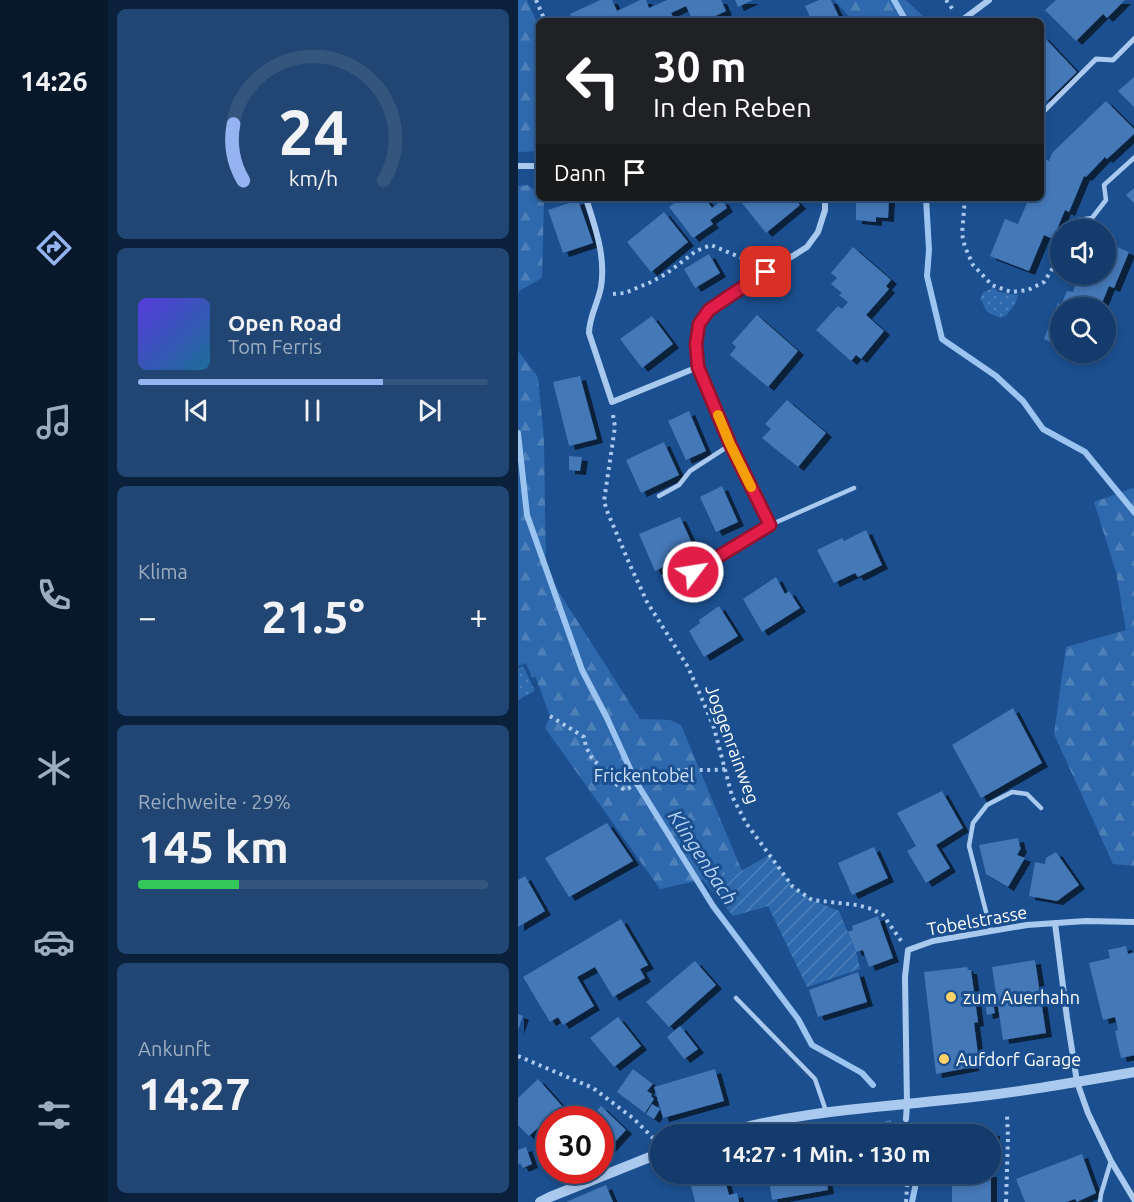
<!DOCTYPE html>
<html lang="de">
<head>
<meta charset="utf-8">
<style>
	:root { --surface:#143b6b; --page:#214673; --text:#f1f3f6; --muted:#9dadc1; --line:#33557e; --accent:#95b2f1 }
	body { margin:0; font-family:Ubuntu,sans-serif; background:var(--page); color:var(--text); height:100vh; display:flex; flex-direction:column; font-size:22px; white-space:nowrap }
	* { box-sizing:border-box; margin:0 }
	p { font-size:20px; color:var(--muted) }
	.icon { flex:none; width:33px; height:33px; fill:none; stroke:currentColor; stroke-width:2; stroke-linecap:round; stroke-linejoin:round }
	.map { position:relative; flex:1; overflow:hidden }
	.details { display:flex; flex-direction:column; gap:9px; padding:9px; background:#0b203b; width:410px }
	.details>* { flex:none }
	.guide { position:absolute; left:18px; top:18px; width:508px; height:183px; border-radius:9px; box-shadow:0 3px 9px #0003,0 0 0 2px var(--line); background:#202124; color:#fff; overflow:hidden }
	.buttons { position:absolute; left:532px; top:219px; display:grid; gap:12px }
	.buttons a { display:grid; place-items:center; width:66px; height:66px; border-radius:50%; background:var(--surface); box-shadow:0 3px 9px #0003,0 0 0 2px var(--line); font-size:30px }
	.speed { position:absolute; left:18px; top:1106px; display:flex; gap:12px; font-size:30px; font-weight:700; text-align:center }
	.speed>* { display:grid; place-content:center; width:78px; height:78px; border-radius:50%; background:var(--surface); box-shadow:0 3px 9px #0003,0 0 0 2px var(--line); line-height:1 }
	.speed .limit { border:9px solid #d22; background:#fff; color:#111 }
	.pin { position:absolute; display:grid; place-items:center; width:51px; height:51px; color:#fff; margin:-26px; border-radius:12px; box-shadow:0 3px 9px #0006 }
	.me { position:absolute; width:66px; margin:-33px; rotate:59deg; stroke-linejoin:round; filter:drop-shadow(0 0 4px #0008) }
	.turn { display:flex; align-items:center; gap:21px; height:126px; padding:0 18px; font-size:27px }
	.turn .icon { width:78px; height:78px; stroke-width:2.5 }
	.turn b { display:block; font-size:42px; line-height:51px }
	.then { display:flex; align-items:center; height:57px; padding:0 18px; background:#0003; gap:12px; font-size:22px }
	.big { font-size:45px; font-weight:700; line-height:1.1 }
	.details .card { flex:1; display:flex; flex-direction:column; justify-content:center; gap:9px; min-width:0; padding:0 21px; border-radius:9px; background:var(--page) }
	.details .dial { align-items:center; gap:0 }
	.dial svg { height:156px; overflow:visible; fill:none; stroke:var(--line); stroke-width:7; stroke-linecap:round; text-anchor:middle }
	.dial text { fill:var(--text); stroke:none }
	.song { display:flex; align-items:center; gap:18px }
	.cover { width:72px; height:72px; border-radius:9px; background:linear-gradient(135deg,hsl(250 70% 55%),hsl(200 70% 35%)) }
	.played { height:6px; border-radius:3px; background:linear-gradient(90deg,var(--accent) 70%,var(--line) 70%) }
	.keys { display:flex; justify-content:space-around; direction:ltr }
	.heat { display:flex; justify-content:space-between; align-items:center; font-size:33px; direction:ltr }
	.charge { height:9px; border-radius:4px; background:linear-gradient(90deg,#34c759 29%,var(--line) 0) }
	.trip { position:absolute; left:132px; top:1124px; width:351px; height:60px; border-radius:30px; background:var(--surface); box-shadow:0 3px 9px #0003,0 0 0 2px var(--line); font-weight:700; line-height:60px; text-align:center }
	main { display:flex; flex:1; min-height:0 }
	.tabs { display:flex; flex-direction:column; width:108px; justify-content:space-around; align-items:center; background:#08182b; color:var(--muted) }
	.tabs .icon { width:42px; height:42px }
	.tabs .on { color:var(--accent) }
	.tabs b { font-size:27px; color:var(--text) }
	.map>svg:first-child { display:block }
	.grass { fill:#2e69ad }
	.forest { fill:url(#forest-firs) }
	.park { fill:url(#park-dots) }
	.garden { fill:url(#garden-furrows) }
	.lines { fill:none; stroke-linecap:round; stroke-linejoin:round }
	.stream { stroke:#9cc4f0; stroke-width:6 }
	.building { fill:#4478b7; filter:url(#shadow) }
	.path { stroke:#a9c9ee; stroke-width:4; stroke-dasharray:3 4.5; stroke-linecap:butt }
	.service { stroke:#a9c9ee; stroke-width:4.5 }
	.pedestrian { stroke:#a9c9ee; stroke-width:5 }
	.minor { stroke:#a9c9ee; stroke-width:6 }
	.tertiary { stroke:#a9c9ee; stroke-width:10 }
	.route-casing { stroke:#92132f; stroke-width:15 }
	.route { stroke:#e11d48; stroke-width:10 }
	.slow { stroke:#f59e0b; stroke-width:10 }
	.poi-dot { fill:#ffd166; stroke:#1b4f8f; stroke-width:2 }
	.labels { text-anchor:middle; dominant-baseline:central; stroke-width:6; stroke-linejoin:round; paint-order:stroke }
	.street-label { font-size:18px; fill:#fff; stroke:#1b4f8f }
	.park-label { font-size:18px; fill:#cfe3fa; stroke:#1b4f8f }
	.poi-label { font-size:18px; fill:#fff; stroke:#1b4f8f; text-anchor:start }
	.water-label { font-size:20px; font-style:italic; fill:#b5d3f5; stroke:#1b4f8f }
</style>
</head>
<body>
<main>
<nav class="tabs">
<b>14:26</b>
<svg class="icon on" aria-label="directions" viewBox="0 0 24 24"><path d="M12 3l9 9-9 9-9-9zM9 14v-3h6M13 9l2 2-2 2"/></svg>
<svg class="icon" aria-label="music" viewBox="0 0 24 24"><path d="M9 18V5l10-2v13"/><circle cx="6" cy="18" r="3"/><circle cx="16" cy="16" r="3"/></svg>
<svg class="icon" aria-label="phone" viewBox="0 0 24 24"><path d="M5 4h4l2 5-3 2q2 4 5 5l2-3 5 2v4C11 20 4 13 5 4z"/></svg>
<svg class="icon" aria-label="climate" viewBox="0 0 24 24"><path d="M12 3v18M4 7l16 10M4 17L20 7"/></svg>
<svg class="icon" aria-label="car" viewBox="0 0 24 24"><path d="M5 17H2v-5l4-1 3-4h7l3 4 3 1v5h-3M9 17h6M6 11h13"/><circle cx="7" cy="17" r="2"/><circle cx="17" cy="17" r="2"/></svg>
<svg class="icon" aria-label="filters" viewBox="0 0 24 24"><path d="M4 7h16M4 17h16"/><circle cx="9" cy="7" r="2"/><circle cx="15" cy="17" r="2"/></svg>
</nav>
<section class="details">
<div class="card dial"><svg viewBox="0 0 100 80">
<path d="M14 69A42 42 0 1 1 86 69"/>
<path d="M14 69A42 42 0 0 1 9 40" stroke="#95b2f1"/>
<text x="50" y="56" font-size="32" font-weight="700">24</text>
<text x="50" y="72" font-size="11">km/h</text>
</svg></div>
<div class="card">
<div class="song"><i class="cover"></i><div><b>Open Road</b><p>Tom Ferris</p></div></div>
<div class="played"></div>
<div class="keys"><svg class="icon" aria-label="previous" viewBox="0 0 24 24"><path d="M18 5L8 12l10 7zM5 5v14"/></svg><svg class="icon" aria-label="pause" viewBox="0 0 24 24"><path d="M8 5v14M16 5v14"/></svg><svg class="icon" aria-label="next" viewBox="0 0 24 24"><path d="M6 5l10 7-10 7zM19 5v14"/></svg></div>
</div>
<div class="card"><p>Klima</p>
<div class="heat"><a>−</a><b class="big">21.5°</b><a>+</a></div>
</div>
<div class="card"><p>Reichweite · 29%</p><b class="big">145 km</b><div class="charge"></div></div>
<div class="card"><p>Ankunft</p><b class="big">14:27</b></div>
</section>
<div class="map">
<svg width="617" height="1202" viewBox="0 0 617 1202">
	<defs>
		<pattern id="forest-firs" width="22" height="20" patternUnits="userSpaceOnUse" patternTransform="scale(1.5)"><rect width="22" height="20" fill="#2e69ad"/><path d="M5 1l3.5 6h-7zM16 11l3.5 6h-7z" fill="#4d80b9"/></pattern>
		<pattern id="park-dots" width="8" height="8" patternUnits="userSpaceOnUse" patternTransform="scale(1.5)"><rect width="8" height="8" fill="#2e69ad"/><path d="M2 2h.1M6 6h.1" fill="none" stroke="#4d80b9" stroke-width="1.8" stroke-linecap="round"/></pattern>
		<pattern id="garden-furrows" width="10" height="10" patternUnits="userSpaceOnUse" patternTransform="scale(1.5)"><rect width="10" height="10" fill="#2e69ad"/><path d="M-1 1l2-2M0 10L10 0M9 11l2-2" fill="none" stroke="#4d80b9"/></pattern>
		<filter id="shadow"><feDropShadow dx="6" dy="4" stdDeviation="0" flood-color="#0009"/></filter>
	</defs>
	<rect width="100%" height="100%" fill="#1b4f8f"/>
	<path class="grass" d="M0,617L28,673L14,678L8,663L0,666Z"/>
	<path class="forest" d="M0,0H9L21,27V104L19,105L21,127V151L0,152Z
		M316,0H388L410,21H335Z
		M10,185L21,193V198H26L24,278L1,291L0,295V186Z
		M0,351L20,377L26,439L28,572L122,719L152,720L163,725L224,871L142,889L27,728L32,716L0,630Z
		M615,488L617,492L616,866L595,864L536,734L548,647L608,630L598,572L576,502Z"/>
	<path class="park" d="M474,287L481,292L500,295L497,304L488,316L482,318C478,315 474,315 471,313C466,310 466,303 462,299L465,292L473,289Z
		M5,666L17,691L0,700V668Z"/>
	<path class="garden" d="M251,855L275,887L294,900L321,911L338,952L342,969L289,987L250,906L215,916L185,880L223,871Z"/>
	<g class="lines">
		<path class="stream" d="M376,0L388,21
			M408,198L411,250L409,276L424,339L478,376L493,390L505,401L525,429L567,452L617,513
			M0,433L9,515L64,670L89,718L118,782L195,906L280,1019L294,1045L344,1073L355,1085
			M396,1128L400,1134
			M394,1202L400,1173"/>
	</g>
	<path class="building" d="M82,0H94L99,11L122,0H128L131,8L149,0H203L208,11L187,21H175L168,6L153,13L157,21H55L52,14Z
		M217,0H235L220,7Z
		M301,0H313L323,21H284L292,17L287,6Z
		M538,0H607L589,18L585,14L558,41L527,10Z
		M524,35L559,72L529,101L524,96Z
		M617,76V108L600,91Z
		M588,101L617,130V133L589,159L587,157L568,177L566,176L551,212L547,210L535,239L526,235L511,271L472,256L487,219L500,224L511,198H524V167L527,159L531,161L534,153Z
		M617,187V204L608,195Z
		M163,198H187L194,208L204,200L209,208L192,220L195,224L175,238L151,207Z
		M220,198H276L282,205L248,233Z
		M338,198H371L370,218L358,217V222L338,220Z
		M60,200L75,243L45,253L30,210Z
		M146,212L170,242L133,272L109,242Z
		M588,242L611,252L596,288L591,286L582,308H543V347L526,339L540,303L543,305L549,291L555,292L561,274H588Z
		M335,247L373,280L368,286L371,289L348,315L366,331L343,359L338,355L333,361L298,330L320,306L324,309L330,302L321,295L324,293L313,284L319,278L313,273Z
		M191,254L202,273L177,288L166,269Z
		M239,315L280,351L250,387L212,355L218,347L214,343Z
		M134,316L155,344L124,368L102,339Z
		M62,376L79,439L51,446L35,382Z
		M269,400L308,433L280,467L244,438L253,429L247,424Z
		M171,411L188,451L168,460L150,421Z
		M146,442L161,475L123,493L108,460Z
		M51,456L64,457L62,471L51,470Z
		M204,486L220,522L198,532L182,497Z
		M162,517L178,552L137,571L121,534Z
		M348,530L364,565L340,577L337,573L316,583L299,550L324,538L326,541Z
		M258,577L267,594L271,591L282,608L244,632L225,599Z
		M201,606L220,636L186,657L171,631L182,623L181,620Z
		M495,708L524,763L463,798L434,745Z
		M424,791L445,828L418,845L432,868L408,883L389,851L398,846L379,813Z
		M89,823L115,861L51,897L27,858Z
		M500,838L502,847L503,848L499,855L507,858L490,887L468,874L461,845Z
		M356,847L370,878L334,895L320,863Z
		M538,852L561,885L539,901L511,896L517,862L527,864L528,858Z
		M7,876L27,911L0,927V880Z
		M360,916L375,958L351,967L345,950L338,952L330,932L335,930L334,926Z
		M103,919L130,965L122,969L127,978L95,997L77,967L59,977L76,1006L45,1025L40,1017L32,1022L5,977Z
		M608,946L610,954L617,952V1055L603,1058L597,1031L600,1030L597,1017L585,1020L571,963L592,958L590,950Z
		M517,960L528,1033L485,1040L474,967Z
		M177,961L198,985L151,1027L128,1002Z
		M449,967L450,970H453L460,1022L456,1023L460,1054L453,1055L455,1067L418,1074L406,972Z
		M340,972L349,1002L300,1017L291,990Z
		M475,1002L477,1013L469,1015L467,1003Z
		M0,1014L5,1016L0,1030Z
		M100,1017L123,1046L96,1067L72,1038Z
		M162,1026L180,1049L166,1059L149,1037Z
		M115,1069L135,1084L129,1091L134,1094L133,1096L136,1099L127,1113L99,1092Z
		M197,1069L206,1101L145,1118L136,1087Z
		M20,1079L44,1106L11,1136L0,1125V1098Z
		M134,1104L142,1109L136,1119L128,1114Z
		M83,1106L108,1130L82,1158V1119H71Z
		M373,1120L376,1134H346L345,1127Z
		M435,1131L476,1132V1149H472V1134H435Z
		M8,1147L14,1164L5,1168L2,1163L0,1165V1150Z
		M564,1154L578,1193L559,1202L557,1199L548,1202H507L498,1179Z
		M170,1173H205L211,1195L219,1193L221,1202H177Z
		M213,1173H240V1176L215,1181Z
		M250,1173H307L310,1190L254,1200Z
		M336,1173H361L362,1176L338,1181Z
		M434,1173H473V1202H434Z
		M88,1185L95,1202H48Z"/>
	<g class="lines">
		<path class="path" d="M18,0L27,21
			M428,0L436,11
			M447,198L444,234L447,247L455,265L474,285L493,292L510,290L526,282L536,266L543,248
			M95,294L107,293L133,282L148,274L178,251L193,245L224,258L237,266
			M95,415L97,427L86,501L89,511L112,565L129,602L170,667L187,706L196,728L214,796L228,823L275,887L294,900L339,905L354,909L365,915L384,942
			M32,716L66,737L68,747L74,758L99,785L107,790C119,784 132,777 146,773C165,767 187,772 207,769
			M0,1056L75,1088L116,1119L136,1139
			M388,1202L390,1173
			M488,1202L490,1137L489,1116"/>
		<path class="service" d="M552,230L560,220L574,218L588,200L586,185L617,157
			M141,496L161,485L172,471L212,445
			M252,525L336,488
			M473,931L451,846L455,823L469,805L494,792L509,794L523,808
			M218,998L297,1079L308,1111
			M582,1202L583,1194L593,1161"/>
		<path class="pedestrian" d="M524,113L578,59L595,60L617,38"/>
		<path class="minor" d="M443,21L471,0
			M0,166H21
			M68,198C77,227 88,256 83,287C80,303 71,317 71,333L94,402L180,367
			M175,571L252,525L212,445L180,367L178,344L181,324L191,311L210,297L289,247L300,232L307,210V198
			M537,923L549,1018L559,1082L570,1113L593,1161L617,1201
			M388,1119L389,1104L387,977L390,950L415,941L509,925L568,921L617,922"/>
		<path class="tertiary" d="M202,1134C275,1112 352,1108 427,1100C491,1094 554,1083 617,1072
			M22,1202L32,1197L142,1153"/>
	</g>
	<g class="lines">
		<g class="route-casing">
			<path id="route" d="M175,572L252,525L212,444L180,367L178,344L181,324L191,310L210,297L248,272"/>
		</g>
		<use href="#route" class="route"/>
		<path class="slow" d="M200,415L212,444L233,487"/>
	</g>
	<g class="poi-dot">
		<circle cx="433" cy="997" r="6"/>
		<circle cx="426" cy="1059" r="6"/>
	</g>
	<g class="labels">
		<g class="street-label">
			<text transform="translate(215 744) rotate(70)">Joggenrainweg</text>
			<text transform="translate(459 920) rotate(-10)">Tobelstrasse</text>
		</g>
		<g class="park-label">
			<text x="126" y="775">Frickentobel</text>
		</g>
		<g class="poi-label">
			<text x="445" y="997">zum Auerhahn</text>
			<text x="438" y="1059">Aufdorf Garage</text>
		</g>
		<g class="water-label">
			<text transform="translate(185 857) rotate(57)">Klingenbach</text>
		</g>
	</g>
</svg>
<div class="buttons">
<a><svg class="icon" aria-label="sound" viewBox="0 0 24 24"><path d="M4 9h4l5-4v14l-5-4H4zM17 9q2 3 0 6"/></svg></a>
<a><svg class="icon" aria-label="search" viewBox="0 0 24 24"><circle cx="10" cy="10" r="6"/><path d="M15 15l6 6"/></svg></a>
</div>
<div class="speed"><div class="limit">30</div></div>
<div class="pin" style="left:248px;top:272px;background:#d93025"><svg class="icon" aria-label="arrive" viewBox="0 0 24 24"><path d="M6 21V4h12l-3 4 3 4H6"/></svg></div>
<svg class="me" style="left:175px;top:572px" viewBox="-20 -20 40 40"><circle r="17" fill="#e11d48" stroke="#fff" stroke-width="3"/><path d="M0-11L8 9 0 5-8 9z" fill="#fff"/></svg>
<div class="trip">14:27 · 1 Min. · 130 m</div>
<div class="guide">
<div class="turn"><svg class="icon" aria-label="left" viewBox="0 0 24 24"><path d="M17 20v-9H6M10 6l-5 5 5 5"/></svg><div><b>30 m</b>In den Reben</div></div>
<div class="then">Dann<svg class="icon" aria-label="arrive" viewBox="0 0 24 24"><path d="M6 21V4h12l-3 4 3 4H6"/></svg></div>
</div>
</div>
</main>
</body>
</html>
